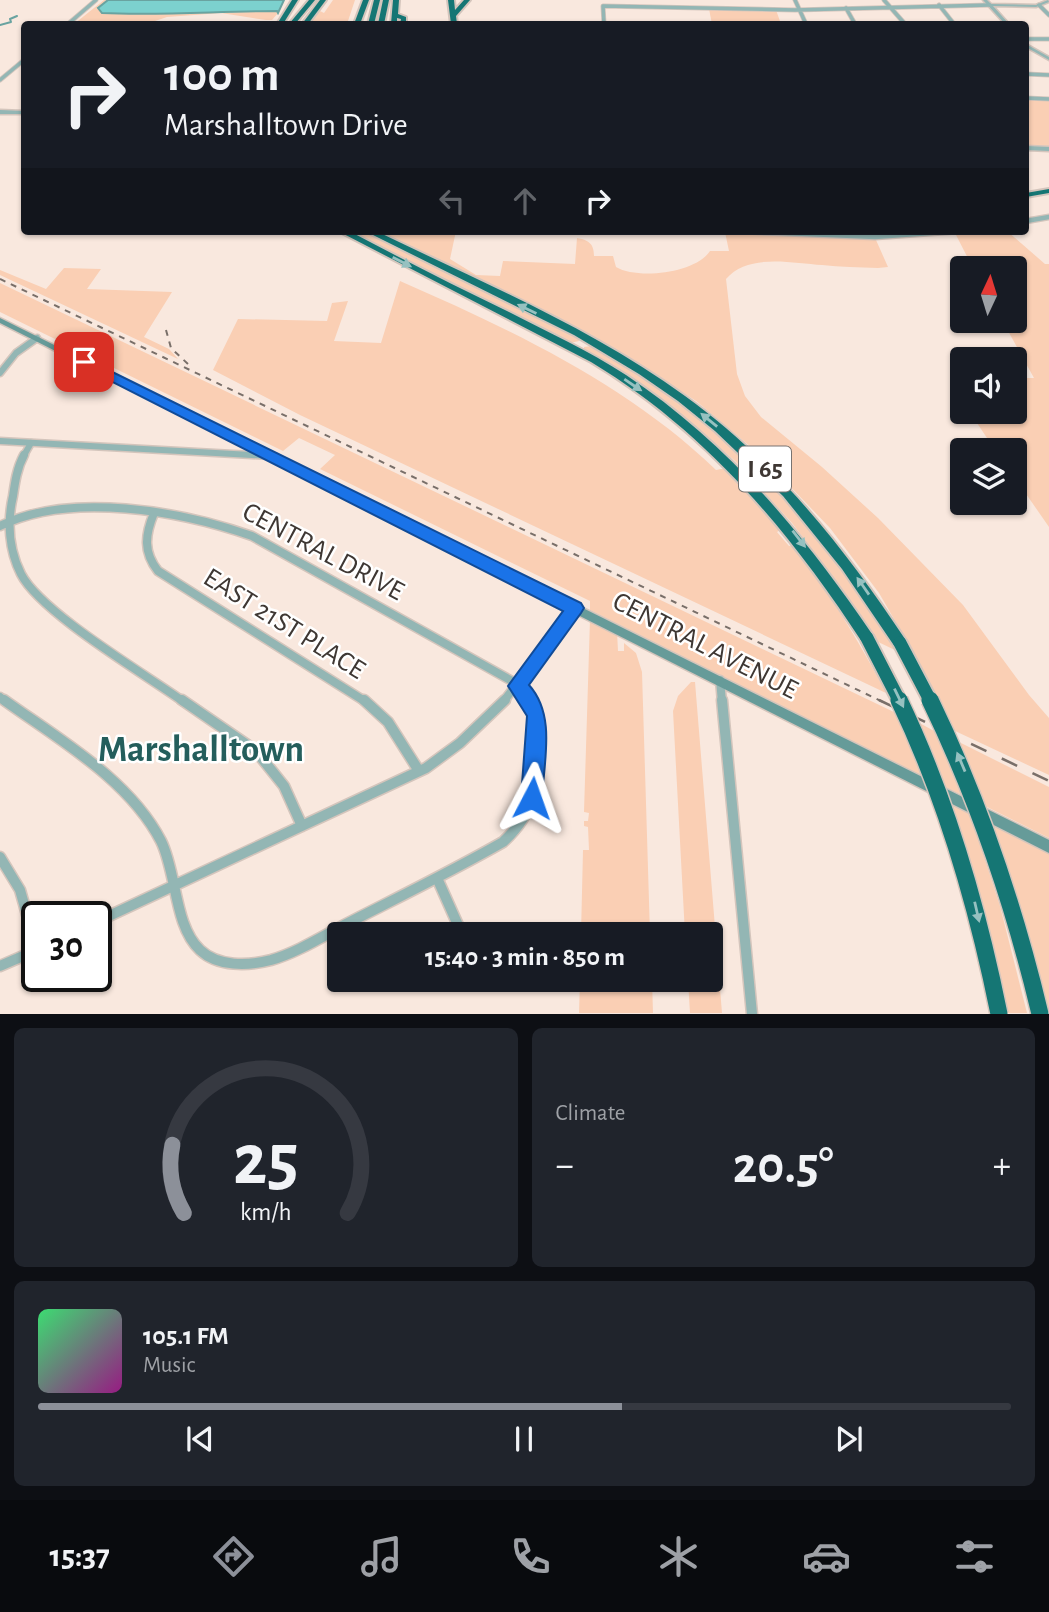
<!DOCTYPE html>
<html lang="en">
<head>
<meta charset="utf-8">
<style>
	:root { --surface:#171b24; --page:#20242c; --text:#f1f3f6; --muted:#9ea1a6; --line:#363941; --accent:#8c9099 }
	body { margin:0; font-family:"Alegreya Sans",sans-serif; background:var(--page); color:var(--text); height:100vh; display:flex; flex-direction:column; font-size:26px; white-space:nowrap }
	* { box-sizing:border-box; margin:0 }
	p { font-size:23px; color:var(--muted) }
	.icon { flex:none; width:38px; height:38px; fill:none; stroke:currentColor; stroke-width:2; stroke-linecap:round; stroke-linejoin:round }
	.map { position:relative; height:1014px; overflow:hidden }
	.panel { display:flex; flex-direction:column; gap:14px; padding:14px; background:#0d0f14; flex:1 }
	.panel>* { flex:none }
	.top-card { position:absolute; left:21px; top:21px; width:1008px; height:214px; border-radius:7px; box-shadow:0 2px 5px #0004; background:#171b24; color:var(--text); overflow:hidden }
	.needle { width:46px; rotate:4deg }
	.tools { position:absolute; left:950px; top:256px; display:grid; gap:14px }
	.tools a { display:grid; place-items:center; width:77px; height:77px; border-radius:7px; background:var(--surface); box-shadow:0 2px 5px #0004; font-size:35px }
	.speed { position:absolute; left:21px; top:901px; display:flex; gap:14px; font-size:35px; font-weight:700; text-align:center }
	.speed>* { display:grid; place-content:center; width:91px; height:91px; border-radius:50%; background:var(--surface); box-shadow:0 2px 5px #0004; line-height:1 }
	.speed .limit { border:4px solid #111; border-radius:10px; background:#fff; color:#111 }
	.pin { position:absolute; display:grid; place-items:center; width:60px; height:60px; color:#fff; margin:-30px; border-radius:14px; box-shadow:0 4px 10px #0006 }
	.me { position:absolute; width:77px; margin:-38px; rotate:4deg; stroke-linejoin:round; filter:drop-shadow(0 0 5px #0008) }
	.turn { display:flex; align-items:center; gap:24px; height:147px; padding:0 28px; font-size:32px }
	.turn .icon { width:91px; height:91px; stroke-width:2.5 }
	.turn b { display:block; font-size:49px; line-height:60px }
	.lanes { display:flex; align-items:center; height:66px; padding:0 28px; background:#0003; justify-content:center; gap:35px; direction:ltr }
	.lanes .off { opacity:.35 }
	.big { font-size:52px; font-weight:700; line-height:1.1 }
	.panel .card { flex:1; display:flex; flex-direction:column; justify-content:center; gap:10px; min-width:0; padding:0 24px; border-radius:10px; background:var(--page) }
	.panel .dial { align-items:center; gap:0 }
	.dial svg { height:182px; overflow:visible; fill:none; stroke:var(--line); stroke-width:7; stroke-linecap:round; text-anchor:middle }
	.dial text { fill:var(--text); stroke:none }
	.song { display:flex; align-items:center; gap:21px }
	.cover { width:84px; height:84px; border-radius:10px; background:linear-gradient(135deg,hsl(140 70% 55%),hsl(310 70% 35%)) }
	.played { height:7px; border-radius:4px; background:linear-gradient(90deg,var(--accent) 60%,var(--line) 60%) }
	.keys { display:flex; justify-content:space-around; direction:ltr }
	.heat { display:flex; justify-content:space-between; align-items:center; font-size:38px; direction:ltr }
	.panel .tiles { flex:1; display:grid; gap:14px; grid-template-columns:1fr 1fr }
	.card:last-child { grid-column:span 2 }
	.trip { position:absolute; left:327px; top:922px; width:396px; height:70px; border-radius:7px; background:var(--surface); box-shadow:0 2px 5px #0004; font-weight:700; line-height:70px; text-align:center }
	.tab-bar { display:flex; height:112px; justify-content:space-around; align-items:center; background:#090b0e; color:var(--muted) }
	.tab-bar .icon { width:49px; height:49px }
	.tab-bar .current { color:var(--accent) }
	.tab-bar b { font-size:32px; color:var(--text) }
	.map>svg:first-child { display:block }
	.green { fill:#facfb4 }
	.water { fill:#7cd1ce; stroke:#69a3a0; stroke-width:2 }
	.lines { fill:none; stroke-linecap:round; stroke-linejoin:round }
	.stream { stroke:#69a3a0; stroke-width:2 }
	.minor-far4-casing { stroke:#d4c5bc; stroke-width:5 }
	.minor-far3-casing { stroke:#d4c5bc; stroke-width:7 }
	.minor-far2-casing { stroke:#d4c5bc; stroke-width:9 }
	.minor-far1-casing { stroke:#d4c5bc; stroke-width:11 }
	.minor-casing { stroke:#d4c5bc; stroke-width:13 }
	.tertiary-casing { stroke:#d4c5bc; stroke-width:3 }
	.secondary-casing { stroke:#d4c5bc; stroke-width:3 }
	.motorway-casing { stroke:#d4c5bc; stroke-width:4 }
	.minor-far4 { stroke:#93b6b4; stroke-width:3.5 }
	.minor-far3 { stroke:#93b6b4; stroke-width:4.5 }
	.minor-far2 { stroke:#93b6b4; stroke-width:6 }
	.minor-far1 { stroke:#93b6b4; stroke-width:8 }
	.minor { stroke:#93b6b4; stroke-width:10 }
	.tertiary { fill:#93b6b4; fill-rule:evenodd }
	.secondary { fill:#669b99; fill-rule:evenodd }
	.motorway { fill:#157674; fill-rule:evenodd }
	.rail-far1 { stroke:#796f69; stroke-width:2; stroke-dasharray:6 6; stroke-linecap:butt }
	.rail { stroke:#796f69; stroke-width:2.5; stroke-dasharray:17 17; stroke-linecap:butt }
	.motorway-bridge-far1-casing { stroke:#d4c5bc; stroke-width:17; stroke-linecap:butt }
	.motorway-bridge-casing { stroke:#d4c5bc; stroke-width:20; stroke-linecap:butt }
	.motorway-bridge-far1 { stroke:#157674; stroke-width:13 }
	.motorway-bridge { stroke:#157674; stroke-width:17 }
	.oneway { fill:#96c1c0 }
	.route { fill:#1a73e8; stroke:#114b97; stroke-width:2 }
	.labels { text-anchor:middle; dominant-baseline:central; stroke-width:5; stroke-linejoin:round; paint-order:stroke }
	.shield { fill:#fff; stroke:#787370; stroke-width:2 }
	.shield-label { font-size:26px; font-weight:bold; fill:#3e3733 }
	.street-label { font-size:28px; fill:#3e3733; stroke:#fff }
	.near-neighbourhood-label { font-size:37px; font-weight:bold; fill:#245e5c; stroke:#fff }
</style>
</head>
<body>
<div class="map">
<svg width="1049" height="1014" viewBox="0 0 1049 1014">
	<rect width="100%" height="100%" fill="#f9e8de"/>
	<path class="green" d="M104,0H108L105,1L101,12C160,16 219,12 277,11L278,13L272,20H266L221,13L167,17L146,24H74Z
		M326,0H328L320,11L324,13L333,0H355L347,24H308Z
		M709,9L776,10L781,24H712Z
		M1026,100H1049V146L1026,145Z
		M347,231H362L578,338L579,341L570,343Z
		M378,231H456L450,259L476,275L500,276L503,261L575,264L577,238C588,240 594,243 594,256H613L616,267C638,280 696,273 710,251H729L725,232L876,240L888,267L878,268C859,267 840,267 822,265C791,263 748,253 726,279L737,374L745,396L761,417L822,467L878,518L963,605L1029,695L1049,718V775L953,730L921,666L879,593L830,528L758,453L696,401L612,347Z
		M979,231H1007L1045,264H1049V527L1015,478V450H995L969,411H1015V378H1034L1002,320H1015V268H973L956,235Z
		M64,268L101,269L87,289L172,292L144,337L169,349L178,359L0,275V270L46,289Z
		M400,281C512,330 628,385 716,470L726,468L782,529L777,532L789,546L794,545C828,592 859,640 886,693L300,415L213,370L238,319L327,321L332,303L348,301L334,341L381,343Z
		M0,283L896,713L922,777L590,610V601L320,469L335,455L299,438L283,451L0,312Z
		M591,346C722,415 823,526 897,651L874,640L856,608L792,523L735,461L673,408L584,350V347Z
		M590,619L617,632L618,651H624V643L636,653L642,672L650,934H581L583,850H589L588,827L584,826V821H588L589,813L584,812Z
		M691,682H695L722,1013H690L688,980H710V934H685L673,711L678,696Z
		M914,720L936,732L964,796L940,785Z
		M957,741L1049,787V838L985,806Z
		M947,800L969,810L1000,906L1027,1013H1004Z
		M992,823L1049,852V1013L1016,895Z
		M580,980H652L653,1013H579Z"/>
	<path class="water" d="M108,0H284L278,13L277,11C219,11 160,16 102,13L98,8Z"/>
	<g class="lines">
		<path class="stream" d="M0,25L11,22L10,19L17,16"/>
		<g class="minor-far4-casing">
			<path id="minor-far4" d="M795,0L806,24
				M884,0L905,24
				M939,5L954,24
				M1039,5L1049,15
				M846,8L855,24
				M68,24L96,0
				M604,24L603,6L795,10L990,5
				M1026,39H1049
				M1026,74L1049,75
				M0,80L24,60
				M1026,98L1049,99"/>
		</g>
		<g class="minor-far3-casing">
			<path id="minor-far3" d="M1026,221L1049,217
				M740,231L875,237L958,231"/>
		</g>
		<g class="minor-far2-casing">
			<path id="minor-far2" d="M0,373L16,353L37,338
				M23,457L31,443"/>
		</g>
		<g class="minor-far1-casing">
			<path id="minor-far1" d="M24,455C17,468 15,482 13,496C7,522 9,550 21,574C41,613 145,674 184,702
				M154,513C145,535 143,552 158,571L366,702
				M0,526C70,491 181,511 252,536L512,681L531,702
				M720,680L722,702
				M0,697L6,702
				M503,702L575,609"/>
		</g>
		<g class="minor-casing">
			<path id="minor" d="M4,700C58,739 129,779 161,841C177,873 174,926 200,950C218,967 248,966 271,960C299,952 326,934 352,921C403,895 454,870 503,842C516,830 528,814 532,797C537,774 539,720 530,700
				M182,700L256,751L284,786L302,826
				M364,700L388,722L419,771
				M722,700L752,1014
				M0,857L20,890L37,950L0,966
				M437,878L462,934
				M96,922L426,768L460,743L505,700"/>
		</g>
		<g class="tertiary-casing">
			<path id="tertiary" d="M983,0H987L991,4L1036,5L1048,0L1049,2L1036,7L993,6L1009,24H1005Z
				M1026,44L1049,57V60L1026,47Z
				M0,110L24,111V114H0Z
				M1026,146L1049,147V151L1026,150Z
				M0,438L270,453L274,456L270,459L0,444Z"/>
		</g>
		<g class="secondary-casing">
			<path id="secondary" d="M0,318L1049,840V853L0,323Z"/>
		</g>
		<g class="motorway-casing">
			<path id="motorway" d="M292,0H298L283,24H277Z
				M309,0H315L295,24H289Z
				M320,0H326L308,24H302Z
				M363,0H369L360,24H354Z
				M374,0H380L374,24H368Z
				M383,0H389L384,24H378Z
				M393,0H399L398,14L406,17V24H400L401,19L397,18V24H391Z
				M448,0H454L455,10L464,0H470L456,16L457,24H451Z
				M1049,189V193L1026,197V193Z
				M338,231H349C402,259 455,286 509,312C548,332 589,351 626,375C727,442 804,534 872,634L874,638L872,642L867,644L862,642C790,532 706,431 591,362Z
				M365,231H376C481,282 590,327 685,396C775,461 844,547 905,639L907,643L905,647L900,649L895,647L842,569L783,496L715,431L678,401L639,374L574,335Z"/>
		</g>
		<use href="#minor-far4" class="minor-far4"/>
		<use href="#minor-far3" class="minor-far3"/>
		<use href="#minor-far2" class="minor-far2"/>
		<use href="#minor-far1" class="minor-far1"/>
		<use href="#minor" class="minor"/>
		<use href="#tertiary" class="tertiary"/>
		<use href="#secondary" class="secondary"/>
		<use href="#motorway" class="motorway"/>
		<path class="rail-far1" d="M0,279L883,702
			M166,330L171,348L189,365"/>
		<path class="rail" d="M879,700L1049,781"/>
		<g class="motorway-bridge-far1-casing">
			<path id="motorway-bridge-far1" d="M867,638L900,702
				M900,643L931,702"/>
		</g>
		<g class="motorway-bridge-casing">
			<path id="motorway-bridge" d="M899,700C947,800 977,905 999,1014
				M930,700C979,801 1014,905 1040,1014"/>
		</g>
		<use href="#motorway-bridge-far1" class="motorway-bridge-far1"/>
		<use href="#motorway-bridge" class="motorway-bridge"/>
	</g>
	<defs><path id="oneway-solid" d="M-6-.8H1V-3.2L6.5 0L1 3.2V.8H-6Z" transform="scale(1.75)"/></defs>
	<g class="oneway">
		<use href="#oneway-solid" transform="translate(402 262) rotate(27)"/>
		<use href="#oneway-solid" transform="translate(527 309) rotate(-154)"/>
		<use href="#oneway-solid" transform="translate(633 385) rotate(34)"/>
		<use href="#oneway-solid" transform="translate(709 420) rotate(-141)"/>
		<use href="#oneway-solid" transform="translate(799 539) rotate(52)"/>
		<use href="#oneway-solid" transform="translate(863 586) rotate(-125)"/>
		<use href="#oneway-solid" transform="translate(899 698) rotate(64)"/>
		<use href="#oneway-solid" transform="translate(961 762) rotate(-113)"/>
		<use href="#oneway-solid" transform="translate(977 912) rotate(77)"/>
	</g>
	<path class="route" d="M84,358L581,603L584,608L581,613L529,685C556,715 544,760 542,798L539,805L532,808L524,805L521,798L527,716L508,686L563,611L79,365V359Z"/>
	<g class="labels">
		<rect class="shield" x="739" y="446.5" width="52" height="45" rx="5"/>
		<g class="shield-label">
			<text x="765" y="469">I 65</text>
		</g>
		<g class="street-label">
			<text transform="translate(323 552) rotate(28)">CENTRAL DRIVE</text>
			<text transform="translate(284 624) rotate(32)">EAST 21ST PLACE</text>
			<text transform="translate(705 646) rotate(27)">CENTRAL AVENUE</text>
		</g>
		<g class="near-neighbourhood-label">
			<text x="201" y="749">Marshalltown</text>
		</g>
	</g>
</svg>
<div class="tools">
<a><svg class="needle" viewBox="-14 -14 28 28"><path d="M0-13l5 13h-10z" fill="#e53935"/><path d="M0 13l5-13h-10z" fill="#9ea1a6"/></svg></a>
<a><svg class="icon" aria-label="sound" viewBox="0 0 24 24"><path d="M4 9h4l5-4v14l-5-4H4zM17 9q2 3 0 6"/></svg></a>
<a><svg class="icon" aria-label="layers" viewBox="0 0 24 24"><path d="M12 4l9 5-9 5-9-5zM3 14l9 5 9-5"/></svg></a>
</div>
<div class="speed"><div class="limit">30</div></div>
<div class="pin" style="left:84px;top:362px;background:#d93025"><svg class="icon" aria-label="arrive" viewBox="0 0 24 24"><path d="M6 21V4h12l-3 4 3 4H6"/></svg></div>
<svg class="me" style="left:532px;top:798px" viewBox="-20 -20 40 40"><path d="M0-17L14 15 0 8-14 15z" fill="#1a73e8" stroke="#fff" stroke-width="4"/></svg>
<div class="trip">15:40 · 3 min · 850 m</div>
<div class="top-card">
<div class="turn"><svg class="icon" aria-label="right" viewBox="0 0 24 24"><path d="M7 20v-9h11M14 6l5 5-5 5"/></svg><div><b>100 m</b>Marshalltown Drive</div></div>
<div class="lanes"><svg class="icon off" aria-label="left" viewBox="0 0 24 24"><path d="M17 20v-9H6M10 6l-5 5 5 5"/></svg><svg class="icon off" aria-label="ahead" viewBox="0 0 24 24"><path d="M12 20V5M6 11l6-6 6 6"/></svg><svg class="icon" aria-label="right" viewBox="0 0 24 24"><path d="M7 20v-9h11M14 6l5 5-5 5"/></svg></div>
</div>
</div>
<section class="panel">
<div class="tiles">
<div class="card dial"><svg viewBox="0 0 100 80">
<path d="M14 69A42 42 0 1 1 86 69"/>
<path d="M14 69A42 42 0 0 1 9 39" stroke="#8c9099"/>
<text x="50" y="56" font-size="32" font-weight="700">25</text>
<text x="50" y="72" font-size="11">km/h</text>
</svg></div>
<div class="card"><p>Climate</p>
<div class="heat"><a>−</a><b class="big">20.5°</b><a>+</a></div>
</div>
<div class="card">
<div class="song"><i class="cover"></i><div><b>105.1 FM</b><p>Music</p></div></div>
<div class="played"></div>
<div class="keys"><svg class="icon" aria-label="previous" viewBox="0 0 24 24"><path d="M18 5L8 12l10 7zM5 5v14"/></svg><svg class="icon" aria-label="pause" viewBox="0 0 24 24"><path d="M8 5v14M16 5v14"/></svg><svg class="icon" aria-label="next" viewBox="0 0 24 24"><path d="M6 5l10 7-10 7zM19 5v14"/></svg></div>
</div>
</div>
</section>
<nav class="tab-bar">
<b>15:37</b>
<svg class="icon current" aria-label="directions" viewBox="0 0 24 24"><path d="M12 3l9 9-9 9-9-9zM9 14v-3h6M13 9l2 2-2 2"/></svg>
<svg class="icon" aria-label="music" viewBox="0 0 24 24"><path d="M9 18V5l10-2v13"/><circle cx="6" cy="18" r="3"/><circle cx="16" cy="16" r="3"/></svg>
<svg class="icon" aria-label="phone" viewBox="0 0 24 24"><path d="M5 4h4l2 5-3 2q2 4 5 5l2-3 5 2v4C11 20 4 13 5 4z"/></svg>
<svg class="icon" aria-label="climate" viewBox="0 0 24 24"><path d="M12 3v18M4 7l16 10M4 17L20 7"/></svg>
<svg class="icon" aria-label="car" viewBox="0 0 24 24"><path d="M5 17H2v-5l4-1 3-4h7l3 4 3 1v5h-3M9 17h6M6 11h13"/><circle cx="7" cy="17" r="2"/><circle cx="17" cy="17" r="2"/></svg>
<svg class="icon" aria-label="filters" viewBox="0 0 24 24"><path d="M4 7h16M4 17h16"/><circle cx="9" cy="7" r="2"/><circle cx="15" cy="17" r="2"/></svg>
</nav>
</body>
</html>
